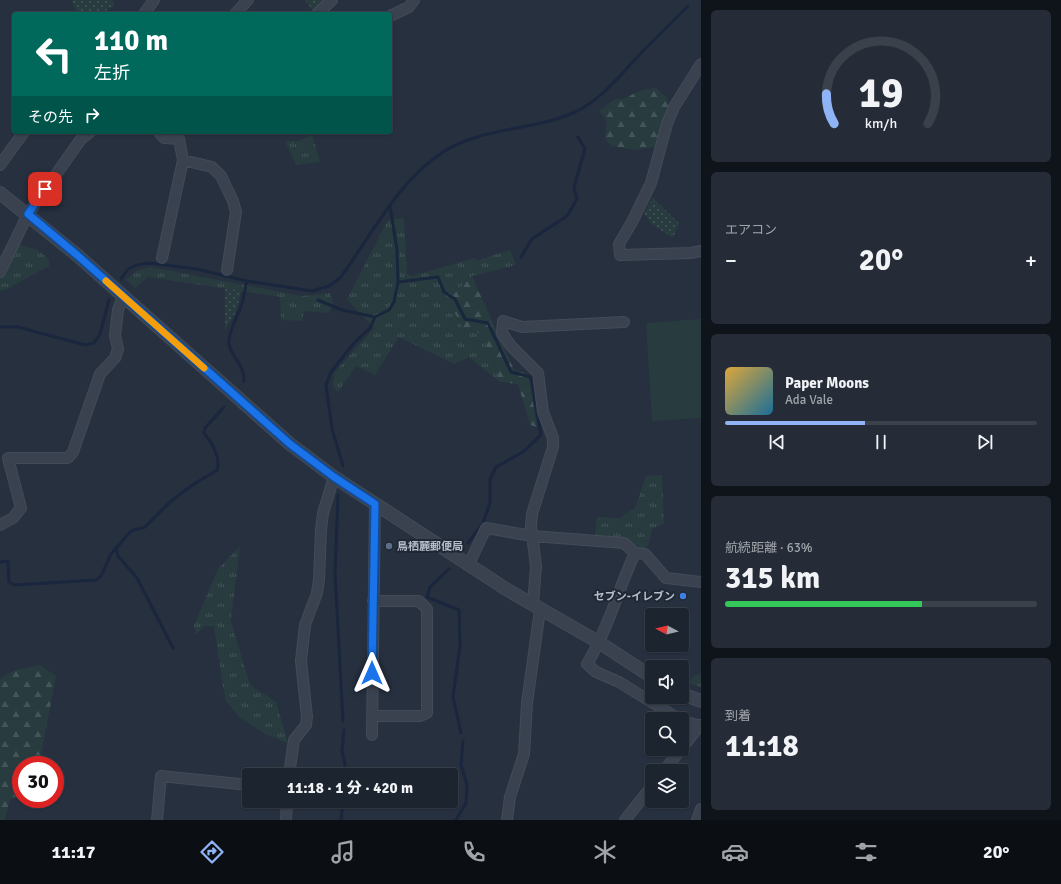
<!DOCTYPE html>
<html lang="ja">
<head>
<meta charset="utf-8">
<style>
	:root { --surface:#1c242f; --page:#252c37; --text:#f1f3f6; --muted:#a0a4aa; --line:#3a414b; --accent:#90b3f5 }
	body { margin:0; font-family:Signika,"Noto Sans JP",sans-serif; background:var(--page); color:var(--text); height:100vh; display:flex; flex-direction:column; font-size:15px; white-space:nowrap }
	* { box-sizing:border-box; margin:0 }
	p { font-size:13px; color:var(--muted) }
	.icon { flex:none; width:22px; height:22px; fill:none; stroke:currentColor; stroke-width:2; stroke-linecap:round; stroke-linejoin:round }
	.map { position:relative; flex:1; overflow:hidden }
	.panel { display:flex; flex-direction:column; gap:10px; padding:10px; background:#0f141a; width:360px }
	.panel>* { flex:none }
	.guide { position:absolute; left:12px; top:12px; width:380px; height:122px; border-radius:4px; box-shadow:0 1px 3px #0004,0 0 0 1px var(--line); background:#00695c; color:#fff; overflow:hidden }
	.needle { width:26px; rotate:277deg }
	.fabs { position:absolute; left:645px; top:608px; display:grid; gap:8px }
	.fabs a { display:grid; place-items:center; width:44px; height:44px; border-radius:4px; background:var(--surface); box-shadow:0 1px 3px #0004,0 0 0 1px var(--line); font-size:20px }
	.speed { position:absolute; left:12px; top:756px; display:flex; gap:8px; font-size:20px; font-weight:700; text-align:center }
	.speed>* { display:grid; place-content:center; width:52px; height:52px; border-radius:50%; background:var(--surface); box-shadow:0 1px 3px #0004,0 0 0 1px var(--line); line-height:1 }
	.speed .limit { border:6px solid #d22; background:#fff; color:#111 }
	.pin { position:absolute; display:grid; place-items:center; width:34px; height:34px; color:#fff; margin:-17px; border-radius:8px; box-shadow:0 2px 6px #0006 }
	.me { position:absolute; width:44px; margin:-22px; rotate:0deg; stroke-linejoin:round; filter:drop-shadow(0 0 3px #0008) }
	.turn { display:flex; align-items:center; gap:14px; height:84px; padding:0 16px; font-size:18px }
	.turn .icon { width:52px; height:52px; stroke-width:2.5 }
	.turn b { display:block; font-size:28px; line-height:34px }
	.then { display:flex; align-items:center; height:38px; padding:0 16px; background:#0003; gap:8px; font-size:15px }
	.big { font-size:30px; font-weight:800; line-height:1.1 }
	.panel .card { flex:1; display:flex; flex-direction:column; justify-content:center; gap:6px; min-width:0; padding:0 14px; border-radius:6px; background:var(--page) }
	.panel .dial { align-items:center; gap:0 }
	.dial svg { height:104px; overflow:visible; fill:none; stroke:var(--line); stroke-width:7; stroke-linecap:round; text-anchor:middle }
	.dial text { fill:var(--text); stroke:none }
	.song { display:flex; align-items:center; gap:12px }
	.cover { width:48px; height:48px; border-radius:6px; background:linear-gradient(135deg,hsl(40 70% 55%),hsl(200 70% 35%)) }
	.played { height:4px; border-radius:2px; background:linear-gradient(90deg,var(--accent) 45%,var(--line) 45%) }
	.keys { display:flex; justify-content:space-around; direction:ltr }
	.heat { display:flex; justify-content:space-between; align-items:center; font-size:22px; direction:ltr }
	.charge { height:6px; border-radius:3px; background:linear-gradient(90deg,#34c759 63%,var(--line) 0) }
	.trip { position:absolute; left:242px; top:768px; width:216px; height:40px; border-radius:4px; background:var(--surface); box-shadow:0 1px 3px #0004,0 0 0 1px var(--line); font-weight:800; line-height:40px; text-align:center }
	.tabs { display:flex; height:64px; justify-content:space-around; align-items:center; background:#0b0e13; color:var(--muted) }
	.tabs .icon { width:28px; height:28px }
	.tabs .selected { color:var(--accent) }
	.tabs b { font-size:18px; color:var(--text) }
	main { display:flex; flex:1; min-height:0 }
	.map>svg:first-child { display:block }
	.grass { fill:url(#grass-tufts) }
	.forest { fill:url(#forest-firs) }
	.garden { fill:url(#garden-dots) }
	.pitch { fill:#283c40 }
	.lines { fill:none; stroke-linecap:round; stroke-linejoin:round }
	.stream { stroke:#19263d; stroke-width:3 }
	.minor-casing { stroke:#434b58; stroke-width:12 }
	.tertiary-casing { stroke:#434b58; stroke-width:14 }
	.minor { stroke:#3a424f; stroke-width:10 }
	.tertiary { stroke:#3a424f; stroke-width:12 }
	.route-casing { stroke:#114b97; stroke-width:10 }
	.route { stroke:#1a73e8; stroke-width:7 }
	.slow { stroke:#f59e0b; stroke-width:7 }
	.service-dot { fill:#5c6f8a; stroke:#1f2734; stroke-width:1.5 }
	.shop-dot { fill:#3f7fe0; stroke:#1f2734; stroke-width:1.5 }
	.labels { text-anchor:middle; dominant-baseline:central; stroke-width:4; stroke-linejoin:round; paint-order:stroke }
	.poi-label { font-size:11px; font-weight:bold; fill:#b6bdca; stroke:#1f2734; text-anchor:start }
</style>
</head>
<body>
<main>
<div class="map">
<svg width="701" height="820" viewBox="0 0 701 820">
	<defs>
		<pattern id="grass-tufts" width="24" height="20" patternUnits="userSpaceOnUse"><rect width="24" height="20" fill="#283c40"/><path d="M3 7l-1-3M5 7V3M7 7l1-3M15 17l-1-3M17 17v-4M19 17l1-3" fill="none" stroke="#45565a"/></pattern>
		<pattern id="forest-firs" width="22" height="20" patternUnits="userSpaceOnUse"><rect width="22" height="20" fill="#283c40"/><path d="M5 1l3.5 6h-7zM16 11l3.5 6h-7z" fill="#45565a"/></pattern>
		<pattern id="garden-dots" width="8" height="8" patternUnits="userSpaceOnUse"><rect width="8" height="8" fill="#283c40"/><path d="M2 2h.1M6 6h.1" fill="none" stroke="#45565a" stroke-width="1.8" stroke-linecap="round"/></pattern>
	</defs>
	<rect width="100%" height="100%" fill="#26303f"/>
	<path class="grass" d="M312,135L320,162L296,165L285,141H298Z
		M404,218L407,274L412,276L474,258L478,260L510,250L516,265L472,276L448,300L463,328L482,334L500,382L469,357L454,364L399,337L375,375L356,366L338,392L333,386L334,373L374,328L347,299L388,220Z
		M18,245L36,249L49,259V266L5,290L0,291V255L8,256Z
		M150,267L302,296L330,293L333,302L329,313L304,311L302,321L281,320L280,297L148,277L135,288L126,280L136,271Z
		M662,475L664,524L652,529L648,546L642,549L626,540L595,536L597,517L620,518L635,508L646,476Z
		M240,546L231,621L250,685L276,702L288,743L267,735L240,718L225,700L214,626H204L196,635L194,625L218,569Z
		M701,673V687L690,684L692,677Z"/>
	<path class="forest" d="M656,88L667,98L669,106L658,146L635,150L611,146L605,138L607,121L599,111L615,99H623L642,90Z
		M472,276L514,370L528,374L537,427L530,425L518,384L500,382L482,334L463,328L448,300Z
		M40,665L56,676L39,765H21V797L10,799L5,820H0V679L15,670Z"/>
	<path class="garden" d="M74,0H112L115,5L100,14H77L72,1Z
		M305,0H329L314,13Z
		M653,198L679,223L673,238L651,224L644,213Z
		M225,288L241,291L236,312L225,330Z"/>
	<path class="pitch" d="M701,319V418L652,421L646,323Z"/>
	<g class="lines">
		<path class="stream" d="M521,257L532,239L567,216L577,199L574,187L585,149L578,137
			M121,279L128,269L137,265L149,263L197,269L247,281L312,291L329,286L340,278C372,235 397,182 443,152C482,127 531,131 573,113C602,100 622,73 643,51C658,36 673,21 688,6
			M398,282L438,277L444,292L455,299L465,319L488,323L511,372L531,377L541,435L523,452L496,467L490,479V503L483,523L468,543
			M318,300L342,310L375,317
			M0,327H18L85,345L94,343L100,334L109,300
			M244,381C244,363 232,359 229,344C227,335 238,315 241,306C244,298 245,289 247,281
			M343,466L332,429L326,385L331,372L354,343L370,328L375,317L389,310L394,302L398,282L397,250L390,206
			M338,495L335,573L343,721
			M116,547L118,556L137,578L173,648
			M0,562L8,561L9,582L14,585L96,580L101,576L111,554L131,531L145,527L170,502L191,486L217,470C221,457 212,443 204,433L205,428L224,407
			M449,569L430,587L427,597L459,610L460,646L453,697L461,733
			M344,730L342,751L345,764L344,775
			M341,820L343,801
			M456,820L466,803L467,784L461,765L463,741"/>
		<g class="minor-casing">
			<path id="minor" d="M144,14L154,0
				M235,14L248,0
				M317,14L332,0
				M390,16L409,7L414,0
				M701,64L674,107L667,124L651,183L632,222L619,244L620,255L691,253L701,251
				M159,132L164,138L179,139L183,160L162,258
				M183,160L212,167L221,176L233,201L236,212L227,270
				M0,165L24,132
				M0,272L28,214L81,139L90,132
				M0,525L13,518L21,508L8,458H68L73,452L100,374L115,358L118,349L115,336L118,310L123,296
				M469,564L486,528L532,536L624,543L635,553
				M533,605L536,566L531,527L532,514L553,447V438L543,412L538,373L511,346L502,333L503,321L522,327L624,322
				M372,716H420L427,713V609L419,601H373
				M679,719L619,682L596,672L587,664C608,629 618,590 635,553L645,554L666,578L701,582
				M682,721L701,726
				M372,735L375,504
				M682,748L700,725
				M664,771L681,749
				M289,775L294,740L306,725L307,717L301,661L305,625L317,593L319,580L321,530L323,513L334,477
				M157,820L161,776L249,785
				M286,820L287,801
				M507,820L510,797L524,754L527,703L540,610
				M625,820L652,786
				M697,820L701,809"/>
		</g>
		<g class="tertiary-casing">
			<path id="tertiary" d="M0,193L77,255L290,444L334,477L506,589L600,643L652,677
				M682,694L701,701"/>
		</g>
		<use href="#minor" class="minor"/>
		<use href="#tertiary" class="tertiary"/>
	</g>
	<g class="lines">
		<g class="route-casing">
			<path id="route" d="M45,189L28,214L77,255L290,444L334,477L375,504L372,673"/>
		</g>
		<use href="#route" class="route"/>
		<path class="slow" d="M106,281L204,368"/>
	</g>
	<circle class="service-dot" cx="389" cy="546" r="4"/>
	<circle class="shop-dot" cx="683" cy="596" r="4"/>
	<g class="labels">
		<g class="poi-label">
			<text x="397" y="546">鳥栖麓郵便局</text>
			<text x="675" y="596" text-anchor="end">セブン-イレブン</text>
		</g>
	</g>
</svg>
<div class="fabs">
<a><svg class="needle" viewBox="-14 -14 28 28"><path d="M0-13l5 13h-10z" fill="#e53935"/><path d="M0 13l5-13h-10z" fill="#a0a4aa"/></svg></a>
<a><svg class="icon" aria-label="sound" viewBox="0 0 24 24"><path d="M4 9h4l5-4v14l-5-4H4zM17 9q2 3 0 6"/></svg></a>
<a><svg class="icon" aria-label="search" viewBox="0 0 24 24"><circle cx="10" cy="10" r="6"/><path d="M15 15l6 6"/></svg></a>
<a><svg class="icon" aria-label="layers" viewBox="0 0 24 24"><path d="M12 4l9 5-9 5-9-5zM3 14l9 5 9-5"/></svg></a>
</div>
<div class="speed"><div class="limit">30</div></div>
<div class="pin" style="left:45px;top:189px;background:#d93025"><svg class="icon" aria-label="arrive" viewBox="0 0 24 24"><path d="M6 21V4h12l-3 4 3 4H6"/></svg></div>
<svg class="me" style="left:372px;top:673px" viewBox="-20 -20 40 40"><path d="M0-17L14 15 0 8-14 15z" fill="#1a73e8" stroke="#fff" stroke-width="4"/></svg>
<div class="trip">11:18 · 1 分 · 420 m</div>
<div class="guide">
<div class="turn"><svg class="icon" aria-label="left" viewBox="0 0 24 24"><path d="M17 20v-9H6M10 6l-5 5 5 5"/></svg><div><b>110 m</b>左折</div></div>
<div class="then">その先<svg class="icon" aria-label="right" viewBox="0 0 24 24"><path d="M7 20v-9h11M14 6l5 5-5 5"/></svg></div>
</div>
</div>
<section class="panel">
<div class="card dial"><svg viewBox="0 0 100 80">
<path d="M14 69A42 42 0 1 1 86 69"/>
<path d="M14 69A42 42 0 0 1 8 46" stroke="#90b3f5"/>
<text x="50" y="56" font-size="32" font-weight="700">19</text>
<text x="50" y="72" font-size="11">km/h</text>
</svg></div>
<div class="card"><p>エアコン</p>
<div class="heat"><a>−</a><b class="big">20°</b><a>+</a></div>
</div>
<div class="card">
<div class="song"><i class="cover"></i><div><b>Paper Moons</b><p>Ada Vale</p></div></div>
<div class="played"></div>
<div class="keys"><svg class="icon" aria-label="previous" viewBox="0 0 24 24"><path d="M18 5L8 12l10 7zM5 5v14"/></svg><svg class="icon" aria-label="pause" viewBox="0 0 24 24"><path d="M8 5v14M16 5v14"/></svg><svg class="icon" aria-label="next" viewBox="0 0 24 24"><path d="M6 5l10 7-10 7zM19 5v14"/></svg></div>
</div>
<div class="card"><p>航続距離 · 63%</p><b class="big">315 km</b><div class="charge"></div></div>
<div class="card"><p>到着</p><b class="big">11:18</b></div>
</section>
</main>
<nav class="tabs">
<b>11:17</b>
<svg class="icon selected" aria-label="directions" viewBox="0 0 24 24"><path d="M12 3l9 9-9 9-9-9zM9 14v-3h6M13 9l2 2-2 2"/></svg>
<svg class="icon" aria-label="music" viewBox="0 0 24 24"><path d="M9 18V5l10-2v13"/><circle cx="6" cy="18" r="3"/><circle cx="16" cy="16" r="3"/></svg>
<svg class="icon" aria-label="phone" viewBox="0 0 24 24"><path d="M5 4h4l2 5-3 2q2 4 5 5l2-3 5 2v4C11 20 4 13 5 4z"/></svg>
<svg class="icon" aria-label="climate" viewBox="0 0 24 24"><path d="M12 3v18M4 7l16 10M4 17L20 7"/></svg>
<svg class="icon" aria-label="car" viewBox="0 0 24 24"><path d="M5 17H2v-5l4-1 3-4h7l3 4 3 1v5h-3M9 17h6M6 11h13"/><circle cx="7" cy="17" r="2"/><circle cx="17" cy="17" r="2"/></svg>
<svg class="icon" aria-label="filters" viewBox="0 0 24 24"><path d="M4 7h16M4 17h16"/><circle cx="9" cy="7" r="2"/><circle cx="15" cy="17" r="2"/></svg>
<b>20°</b>
</nav>
</body>
</html>
